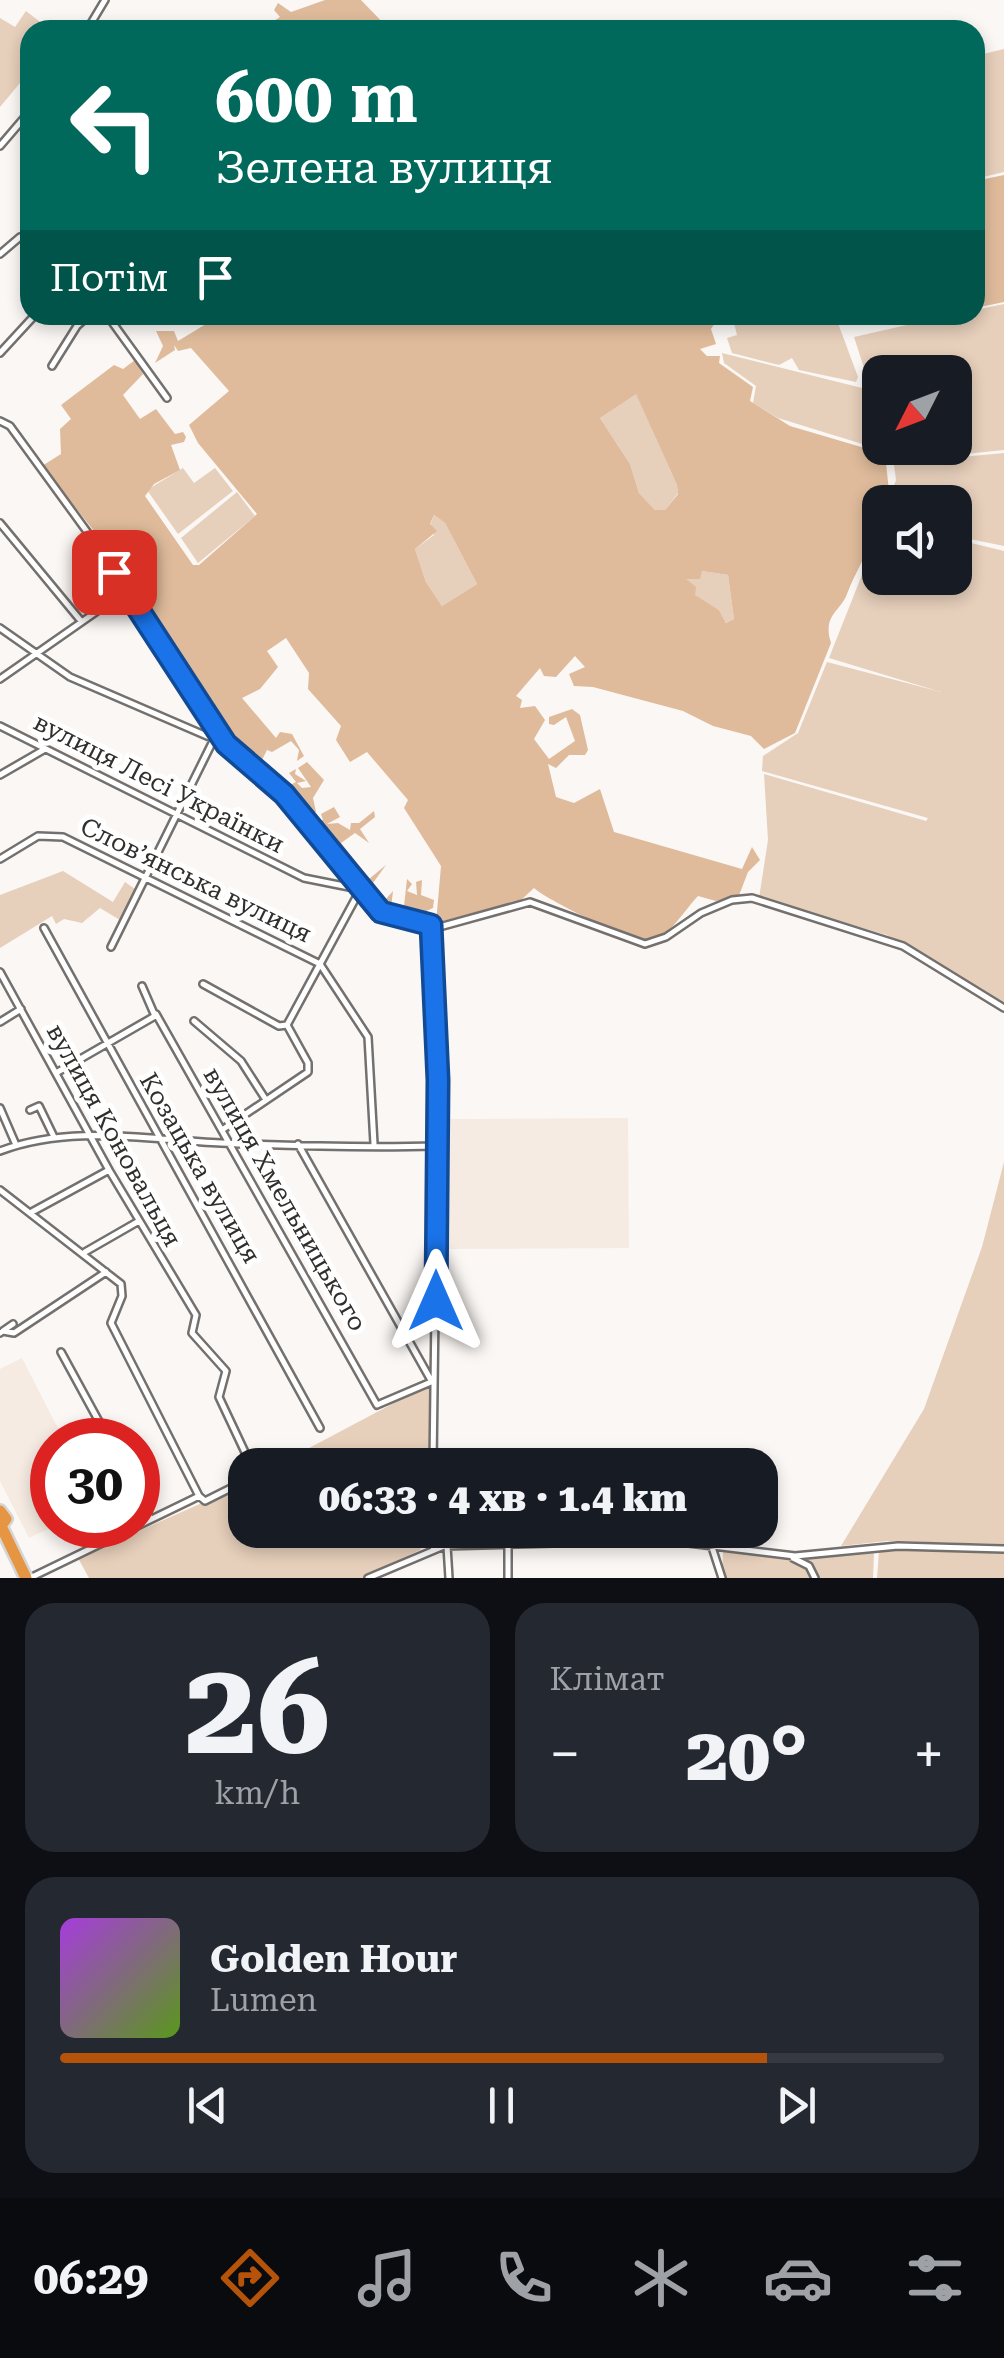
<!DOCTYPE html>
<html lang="uk">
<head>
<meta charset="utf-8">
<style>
	:root { --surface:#171b24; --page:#242831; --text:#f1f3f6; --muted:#9ea1a6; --line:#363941; --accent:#b45309 }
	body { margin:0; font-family:"Roboto Serif",serif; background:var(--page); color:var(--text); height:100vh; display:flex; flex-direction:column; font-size:38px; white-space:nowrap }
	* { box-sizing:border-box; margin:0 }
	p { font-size:32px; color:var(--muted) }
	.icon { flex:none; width:55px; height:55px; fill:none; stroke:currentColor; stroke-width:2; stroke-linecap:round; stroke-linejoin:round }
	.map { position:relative; height:1578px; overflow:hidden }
	.side { display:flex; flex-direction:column; gap:25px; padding:25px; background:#0d0f14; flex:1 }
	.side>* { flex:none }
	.top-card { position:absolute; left:20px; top:20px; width:965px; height:305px; border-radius:30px; box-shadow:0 5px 15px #0003; background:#00695c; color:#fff; overflow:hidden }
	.needle { width:65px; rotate:228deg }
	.tools { position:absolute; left:862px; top:355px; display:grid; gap:20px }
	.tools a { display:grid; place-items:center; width:110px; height:110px; border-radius:20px; background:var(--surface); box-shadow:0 5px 15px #0003; font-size:50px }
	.speed { position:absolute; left:30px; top:1418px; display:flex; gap:20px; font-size:50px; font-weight:700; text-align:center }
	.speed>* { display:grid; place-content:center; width:130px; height:130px; border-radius:50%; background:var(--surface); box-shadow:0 5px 15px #0003; line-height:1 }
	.speed .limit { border:15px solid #d22; background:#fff; color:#111 }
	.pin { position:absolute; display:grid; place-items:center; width:85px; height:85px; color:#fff; margin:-42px; border-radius:20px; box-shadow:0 5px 15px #0006 }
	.me { position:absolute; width:110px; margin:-55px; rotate:0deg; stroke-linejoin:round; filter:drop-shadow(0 0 8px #0008) }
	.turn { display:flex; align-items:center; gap:35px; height:210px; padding:0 30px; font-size:45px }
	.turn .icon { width:130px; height:130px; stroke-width:2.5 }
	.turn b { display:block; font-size:70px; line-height:85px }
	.then { display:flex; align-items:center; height:95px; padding:0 30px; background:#0003; gap:20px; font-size:38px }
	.big { font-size:75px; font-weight:800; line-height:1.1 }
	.side .tile { flex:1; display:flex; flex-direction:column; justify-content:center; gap:15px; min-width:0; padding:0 35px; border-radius:30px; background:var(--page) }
	.side .dial { align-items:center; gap:0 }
	.dial b { font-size:130px; line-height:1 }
	.song { display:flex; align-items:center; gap:30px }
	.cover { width:120px; height:120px; border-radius:15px; background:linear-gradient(135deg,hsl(280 70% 55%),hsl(90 70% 35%)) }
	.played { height:10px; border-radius:5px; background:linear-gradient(90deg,var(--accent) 80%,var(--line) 80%) }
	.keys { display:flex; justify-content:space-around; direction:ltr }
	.heat { display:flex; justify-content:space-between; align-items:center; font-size:55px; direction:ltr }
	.side .tiles { flex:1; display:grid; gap:25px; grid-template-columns:1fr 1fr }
	.tile:last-child { grid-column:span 2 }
	.trip { position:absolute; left:228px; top:1448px; width:550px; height:100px; border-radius:30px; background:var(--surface); box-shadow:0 5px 15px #0003; font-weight:800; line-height:100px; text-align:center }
	.dock { display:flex; height:160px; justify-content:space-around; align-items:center; background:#090b0e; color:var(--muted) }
	.dock .icon { width:70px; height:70px }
	.dock .active { color:var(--accent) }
	.dock b { font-size:45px; color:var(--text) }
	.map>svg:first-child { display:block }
	.built { fill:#f5ebe2 }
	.green { fill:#e6cfbb }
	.forest { fill:#dfbb9b; fill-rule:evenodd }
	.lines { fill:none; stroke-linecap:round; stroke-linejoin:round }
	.street-casing { stroke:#74706d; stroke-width:10 }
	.highway-casing { stroke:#d6d5d5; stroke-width:16 }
	.street { stroke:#fff; stroke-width:5 }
	.highway { stroke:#e69543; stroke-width:11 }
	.route-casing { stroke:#114b97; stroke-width:25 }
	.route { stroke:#1a73e8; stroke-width:18 }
	.labels { text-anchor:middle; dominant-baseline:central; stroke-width:10; stroke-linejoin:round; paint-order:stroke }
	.street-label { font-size:25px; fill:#302f2e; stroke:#fff }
</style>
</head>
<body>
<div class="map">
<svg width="1004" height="1578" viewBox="0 0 1004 1578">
	<rect width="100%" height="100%" fill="#fbf7f4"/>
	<path class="built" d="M628,1118L629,1248L442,1249L441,1119Z
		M22,1358L64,1440H52L56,1525L29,1538L0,1481V1369Z"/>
	<path class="green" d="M26,11L49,29L30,30L24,45L30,49V71L0,107V18L15,27Z
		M1004,49V172L975,179V56Z
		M1004,304V450L897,461L892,448H955V372H880V417L854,337L951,315H975V310Z
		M732,315H835L858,377L856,382L799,370L792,358L779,365L732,353L727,338L737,335Z
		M722,353L862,388L885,451L778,418L753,403L756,386L724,363Z
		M636,393L677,485L678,493L665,510H655L639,493L630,464L600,418Z
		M1004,453V546L955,536V502H888L896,480L894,465L899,463Z
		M183,468L194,483L215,468L233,491L178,534L147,490Z
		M237,492L255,516L198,563L181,538Z
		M434,515L445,523L477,584L442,606L426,582L415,549L434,535L430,525Z
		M880,516V578H955V539L1004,551V1005L887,935L759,898L768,840L764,774L926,821L928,818L762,771L763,756L798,733L827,662L941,692L829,658L875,542Z
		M702,571L728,575L734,619L726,623L719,610L694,595L686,579Z
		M63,871L113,902L125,882L135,889L120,920L100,908L82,923L64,919L56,924L52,916L0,948V895Z
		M1004,1162V1544L887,1541L841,1546L924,1409L982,1247Z
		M430,1384V1465H277Z
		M245,1484V1530H430L420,1550L362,1578H89L78,1558Z
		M1004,1550V1578H877L879,1551Z
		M723,1551L828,1557L874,1552L873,1578H722Z"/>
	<path class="forest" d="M325,0H361L390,30H260L280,17L274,10L278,3L291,12Z
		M1004,175V302L975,308V181Z
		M208,315H720L711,329L716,344L700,349L707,356H720L719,363L753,387L750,401L790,426L885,454L889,491L878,494C872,505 877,513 875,526C871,549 855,572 847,594C841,611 822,615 831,643L795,733L764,749L751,736L713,726L683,711L593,687L574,686L569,674L585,667L575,656L556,677L544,676L540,668L516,696L522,700L520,708L535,706L545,720L534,739L549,759L575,741L566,717L554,725L549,724V717L572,709L580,715L588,750L585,755H569L556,768L548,764L556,797L574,803L600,789L614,832L742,869L752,847L760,860L748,872L738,898L716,901L698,896C686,908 670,936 653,940C635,944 545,899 534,888L520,901L436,923L441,866L404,808L408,800L367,752L350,762L336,740L341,726L308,689L309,673L286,638L267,651L278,667L260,689L242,698L276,738L280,732L292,734L304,756L297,761L299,750L291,741L272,752L267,750L261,762L276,774L271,780L224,737L142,612L103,542L42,466L61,454L60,429L71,419L61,405L114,365L123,369L135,360L143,374L123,395L140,419L156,409L175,434L183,432L186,437L184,442L171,445L180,470L154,484L145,496L193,565H199L257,514L198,443L189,425L229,391L191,348L178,351L174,345L175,350L155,363L163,346L156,331H174L178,341L211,321ZM636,394L677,485L678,494L665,510H655L639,493L630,464L600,418ZM434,515L445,523L477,584L442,606L426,582L415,549L437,531L430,524ZM702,571L728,575L734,619L726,623L719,610L695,595L696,587L686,579H700Z
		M307,762L324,780L313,798L316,812L307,815L297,807L295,795L286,793L278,781L288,786L296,782L289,773L296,769L295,774L306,781L297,783L302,788L311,787L298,768Z
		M334,807L340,817L327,824L338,823L350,830L351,823H359L374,811L375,817L360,829L369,843L355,833L341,843L369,879L386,865L373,883L386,899L393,891L391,908L420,912L404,906L407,879L412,884L407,891L417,895L416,882L422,880L421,895L434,900L433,908L424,912L425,922L388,915L389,908L373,898L367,882L360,884L354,877L311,821L323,820L321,814Z"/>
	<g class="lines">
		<g class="street-casing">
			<path id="street" d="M87,30L105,0
				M0,146L30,111
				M0,254L20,237L30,238
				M107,315L167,398
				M0,353L35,315
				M52,366L77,326L89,315
				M0,421L10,426L104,555L226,744L284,794L388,917L443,926L530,902L645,944L666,937L701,913L732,900L752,898L903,946L1004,1008
				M0,523L81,621
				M0,628L70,677L223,743
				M0,679L126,591
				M0,726L304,878L364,890
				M0,775L45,749
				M0,859L38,836L63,837L320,964L368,1037L374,1144
				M431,925L438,1080L433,1465
				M44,928L320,1428
				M111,947L213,741
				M0,972L109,1170L196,1315L192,1333L226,1371L219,1397L251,1465
				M203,984L279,1026L287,1025
				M156,1014L377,1405L431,1382
				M194,1021L241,1061L266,1100
				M0,1022L21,1009
				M287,1025L359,892
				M56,1073L155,1016L142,986
				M0,1108L16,1145
				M30,1110L39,1106L54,1137
				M222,1130L308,1072V1063L287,1025
				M298,1144L432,1382
				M0,1151C71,1124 148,1140 221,1143C292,1146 366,1148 437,1146
				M0,1190L121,1284L122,1296L111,1323L199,1496
				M30,1213L109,1170
				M85,1252L139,1221
				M3,1331L14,1333L106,1272
				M0,1333L13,1324
				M61,1352L109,1440
				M138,1494L150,1518
				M432,1530L433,1547
				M711,1544L722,1578
				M447,1546L449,1578
				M793,1558L809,1566L815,1578
				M30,1578L191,1500L199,1496L205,1501L245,1481
				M368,1578L444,1546L664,1540L795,1556L898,1546L1004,1549
				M508,1578V1546"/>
		</g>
		<g class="highway-casing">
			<path id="highway" d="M0,1511L6,1519L0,1527
				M1,1526L26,1578"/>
		</g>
		<use href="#street" class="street"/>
		<use href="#highway" class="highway"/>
	</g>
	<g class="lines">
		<g class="route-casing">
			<path id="route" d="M114,572L226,744L284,794L381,912L431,925L438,1080L436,1301"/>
		</g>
		<use href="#route" class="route"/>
	</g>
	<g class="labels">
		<g class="street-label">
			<text transform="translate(159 783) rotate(27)">вулиця Лесі Українки</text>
			<text transform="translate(196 880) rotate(26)">Словʼянська вулиця</text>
			<text transform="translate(114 1135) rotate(61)">вулиця Коновальця</text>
			<text transform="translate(200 1168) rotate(60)">Козацька вулиця</text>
			<text transform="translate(285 1199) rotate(60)">вулиця Хмельницького</text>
		</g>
	</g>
</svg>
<div class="tools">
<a><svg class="needle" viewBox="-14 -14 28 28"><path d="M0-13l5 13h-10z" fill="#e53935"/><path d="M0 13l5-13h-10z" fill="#9ea1a6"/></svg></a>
<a><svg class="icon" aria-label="sound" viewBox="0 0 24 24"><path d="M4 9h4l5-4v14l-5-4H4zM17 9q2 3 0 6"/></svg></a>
</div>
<div class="speed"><div class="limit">30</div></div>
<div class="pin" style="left:114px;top:572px;background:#d93025"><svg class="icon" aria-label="arrive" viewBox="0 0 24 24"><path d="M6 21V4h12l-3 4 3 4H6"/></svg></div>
<svg class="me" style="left:436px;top:1301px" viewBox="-20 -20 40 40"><path d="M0-17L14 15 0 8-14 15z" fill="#1a73e8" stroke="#fff" stroke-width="4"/></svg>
<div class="trip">06:33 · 4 хв · 1.4 km</div>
<div class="top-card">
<div class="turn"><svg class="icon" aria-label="left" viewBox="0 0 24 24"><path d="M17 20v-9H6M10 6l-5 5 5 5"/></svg><div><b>600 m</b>Зелена вулиця</div></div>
<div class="then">Потім<svg class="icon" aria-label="arrive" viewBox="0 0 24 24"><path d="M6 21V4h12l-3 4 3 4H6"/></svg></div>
</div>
</div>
<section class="side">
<div class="tiles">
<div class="tile dial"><b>26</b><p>km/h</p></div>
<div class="tile"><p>Клімат</p>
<div class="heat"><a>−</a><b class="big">20°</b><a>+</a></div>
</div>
<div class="tile">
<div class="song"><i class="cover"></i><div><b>Golden Hour</b><p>Lumen</p></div></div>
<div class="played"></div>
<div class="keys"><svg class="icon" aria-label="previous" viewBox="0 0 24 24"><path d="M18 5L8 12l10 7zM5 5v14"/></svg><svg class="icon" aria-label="pause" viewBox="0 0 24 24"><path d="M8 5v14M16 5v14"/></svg><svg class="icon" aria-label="next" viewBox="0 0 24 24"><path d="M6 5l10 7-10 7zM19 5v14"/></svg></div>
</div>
</div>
</section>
<nav class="dock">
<b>06:29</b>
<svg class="icon active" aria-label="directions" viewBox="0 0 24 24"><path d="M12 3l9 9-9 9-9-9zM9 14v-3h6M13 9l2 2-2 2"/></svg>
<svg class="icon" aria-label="music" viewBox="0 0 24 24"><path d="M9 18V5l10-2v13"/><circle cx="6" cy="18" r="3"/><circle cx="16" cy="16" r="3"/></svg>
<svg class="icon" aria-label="phone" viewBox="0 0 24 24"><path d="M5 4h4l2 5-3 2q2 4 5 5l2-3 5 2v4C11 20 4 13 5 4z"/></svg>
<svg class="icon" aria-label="climate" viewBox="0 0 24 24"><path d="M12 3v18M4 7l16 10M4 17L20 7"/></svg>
<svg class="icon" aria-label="car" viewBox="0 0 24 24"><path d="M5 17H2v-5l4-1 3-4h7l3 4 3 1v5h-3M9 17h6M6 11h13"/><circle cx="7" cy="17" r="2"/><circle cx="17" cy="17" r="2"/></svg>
<svg class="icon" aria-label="filters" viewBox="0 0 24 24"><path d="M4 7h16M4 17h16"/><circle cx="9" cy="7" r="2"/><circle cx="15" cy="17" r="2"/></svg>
</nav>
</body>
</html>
